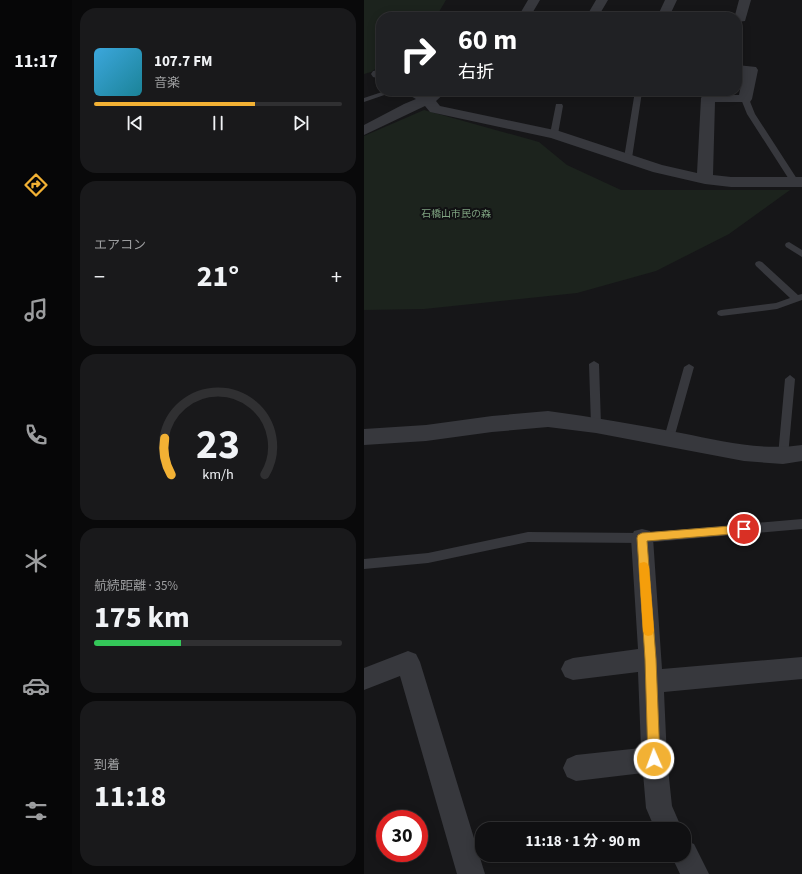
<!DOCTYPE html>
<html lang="ja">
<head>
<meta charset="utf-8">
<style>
	:root { --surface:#101012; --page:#19191b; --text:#f1f3f6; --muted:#9c9d9f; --line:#303032; --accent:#f2b134 }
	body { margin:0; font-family:"Source Sans 3","Noto Sans JP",sans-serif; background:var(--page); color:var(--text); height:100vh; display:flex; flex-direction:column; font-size:15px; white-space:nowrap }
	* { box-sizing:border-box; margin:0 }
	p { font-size:13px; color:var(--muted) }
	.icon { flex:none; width:22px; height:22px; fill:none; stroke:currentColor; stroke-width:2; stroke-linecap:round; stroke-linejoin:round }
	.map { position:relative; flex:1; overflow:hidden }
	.details { display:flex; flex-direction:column; gap:8px; padding:8px; background:#09090a; width:292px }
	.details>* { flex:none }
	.banner { position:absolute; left:12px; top:12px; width:366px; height:84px; border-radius:16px; box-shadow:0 2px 10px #0003,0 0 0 1px var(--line); background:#202124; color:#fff; overflow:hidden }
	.speed { position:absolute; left:12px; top:810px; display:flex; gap:8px; font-size:20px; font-weight:700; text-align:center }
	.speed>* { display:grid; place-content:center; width:52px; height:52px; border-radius:50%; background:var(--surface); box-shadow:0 2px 10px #0003,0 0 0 1px var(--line); line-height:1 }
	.speed .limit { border:6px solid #d22; background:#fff; color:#111 }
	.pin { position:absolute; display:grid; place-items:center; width:34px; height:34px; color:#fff; margin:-17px; border:2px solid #fff; border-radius:50%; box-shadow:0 1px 4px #0007 }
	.me { position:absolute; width:44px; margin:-22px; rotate:358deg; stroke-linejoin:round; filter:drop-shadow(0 0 3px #0008) }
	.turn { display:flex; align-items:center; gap:14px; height:84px; padding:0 16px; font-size:18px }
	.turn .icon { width:52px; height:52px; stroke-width:2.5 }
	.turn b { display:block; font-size:28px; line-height:34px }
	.big { font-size:30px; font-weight:700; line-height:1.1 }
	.details .tile { flex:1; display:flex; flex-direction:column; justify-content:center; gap:6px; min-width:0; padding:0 14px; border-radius:16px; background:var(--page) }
	.details .dial { align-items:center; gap:0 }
	.dial svg { height:104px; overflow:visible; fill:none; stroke:var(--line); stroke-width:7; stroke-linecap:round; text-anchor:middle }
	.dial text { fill:var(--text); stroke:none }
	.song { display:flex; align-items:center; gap:12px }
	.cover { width:48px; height:48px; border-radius:6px; background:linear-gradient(135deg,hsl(200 70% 55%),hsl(190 70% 35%)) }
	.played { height:4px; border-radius:2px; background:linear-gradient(90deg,var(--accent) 65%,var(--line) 65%) }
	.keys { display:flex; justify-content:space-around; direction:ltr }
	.heat { display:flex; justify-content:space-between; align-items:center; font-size:22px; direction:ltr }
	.charge { height:6px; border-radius:3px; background:linear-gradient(90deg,#34c759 35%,var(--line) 0) }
	.trip { position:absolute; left:111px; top:822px; width:216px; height:40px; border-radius:16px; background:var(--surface); box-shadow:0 2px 10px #0003,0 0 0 1px var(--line); font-weight:700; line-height:40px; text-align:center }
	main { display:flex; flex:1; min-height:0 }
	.dock { display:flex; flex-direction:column; width:72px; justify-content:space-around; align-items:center; background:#060607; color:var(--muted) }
	.dock .icon { width:28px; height:28px }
	.dock .selected { color:var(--accent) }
	.dock b { font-size:18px; color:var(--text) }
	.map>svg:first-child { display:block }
	.green { fill:#1c231d }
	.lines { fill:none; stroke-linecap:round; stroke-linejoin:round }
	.service { fill:#37383d; fill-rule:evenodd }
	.minor { fill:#37383d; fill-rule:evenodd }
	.route { fill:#f2b134; stroke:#9d7322 }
	.slow { fill:#f59e0b }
	.labels { text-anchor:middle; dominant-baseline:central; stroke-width:4; stroke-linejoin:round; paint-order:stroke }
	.park-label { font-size:10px; fill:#7fa381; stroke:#111113 }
</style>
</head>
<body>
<main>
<nav class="dock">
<b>11:17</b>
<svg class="icon selected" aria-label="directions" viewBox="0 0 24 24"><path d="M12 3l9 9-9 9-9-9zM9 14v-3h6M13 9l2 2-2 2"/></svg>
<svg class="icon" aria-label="music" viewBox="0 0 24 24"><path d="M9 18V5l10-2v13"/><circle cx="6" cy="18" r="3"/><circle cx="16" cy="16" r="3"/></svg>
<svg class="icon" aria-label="phone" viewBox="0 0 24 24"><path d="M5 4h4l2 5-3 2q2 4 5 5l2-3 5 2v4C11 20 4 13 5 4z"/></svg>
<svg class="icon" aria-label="climate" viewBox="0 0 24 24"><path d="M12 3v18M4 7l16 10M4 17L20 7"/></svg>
<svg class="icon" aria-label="car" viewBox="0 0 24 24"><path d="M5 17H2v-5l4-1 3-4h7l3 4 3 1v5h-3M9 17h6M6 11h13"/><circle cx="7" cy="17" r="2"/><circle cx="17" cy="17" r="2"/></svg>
<svg class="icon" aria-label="filters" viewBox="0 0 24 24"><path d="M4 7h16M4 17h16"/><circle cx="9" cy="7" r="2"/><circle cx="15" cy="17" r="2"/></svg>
</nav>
<section class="details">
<div class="tile">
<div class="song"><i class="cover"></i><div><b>107.7 FM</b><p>音楽</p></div></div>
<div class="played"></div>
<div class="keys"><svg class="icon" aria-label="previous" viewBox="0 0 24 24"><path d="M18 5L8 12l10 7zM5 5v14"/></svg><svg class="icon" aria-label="pause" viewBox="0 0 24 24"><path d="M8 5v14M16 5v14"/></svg><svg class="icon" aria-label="next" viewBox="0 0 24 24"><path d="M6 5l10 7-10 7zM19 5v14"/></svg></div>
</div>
<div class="tile"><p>エアコン</p>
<div class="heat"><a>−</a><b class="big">21°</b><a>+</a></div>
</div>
<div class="tile dial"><svg viewBox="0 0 100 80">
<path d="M14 69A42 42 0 1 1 86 69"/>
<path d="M14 69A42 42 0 0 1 9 41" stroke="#f2b134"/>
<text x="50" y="56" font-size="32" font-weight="700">23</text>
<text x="50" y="72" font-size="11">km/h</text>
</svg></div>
<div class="tile"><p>航続距離 · 35%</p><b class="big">175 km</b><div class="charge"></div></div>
<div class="tile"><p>到着</p><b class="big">11:18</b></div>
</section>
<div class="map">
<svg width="438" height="874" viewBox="0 0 438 874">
	<rect width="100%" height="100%" fill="#161618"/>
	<path class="green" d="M0,0H82L72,17H17V65L7,72L0,74Z
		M60,110L175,142L203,165L257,190H426L365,234L292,271L213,293L60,309L0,310V136Z"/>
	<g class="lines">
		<path class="service" d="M21,91H32L0,102V98Z
			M271,91L278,92L268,158L264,160L260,158Z
			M378,97H381L385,99L391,114L435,182L434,184H428L383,114L377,99Z
			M192,104H198L199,106L194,134L190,136L186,134Z
			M425,242L438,250V257L422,247L421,245L422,243Z
			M395,261L398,262L434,295L438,294V300L413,309L357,316L354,315L353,313L354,311L357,310L412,303L426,298L392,266L391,264L392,262Z
			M230,361L235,364L237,425L235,428H229L227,425L225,364Z
			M325,364L330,367L310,438L309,441H301L300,438L320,367Z
			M426,375L431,379L424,456L423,459H415L414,456L421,379Z
			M438,519V529L278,543L164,542L64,563L0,569V559L64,553L164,532L278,533Z"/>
		<path class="minor" d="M164,0H176L166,17H154Z
			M232,0H244L234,17H222Z
			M301,0H313L305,17H293Z
			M375,0H387L381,21L373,22V17H367L371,15Z
			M373,65L392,67L394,70L388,99L386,102H351L349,175L367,177H438V187H367L341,184L289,172L187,138L66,112L61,106L0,135V125L40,104L52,99L43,94L41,91H58L63,94L67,91H83L72,101L76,106L195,131L298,165L333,173L337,98L339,95H375L379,74L373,73Z
			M14,70L17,71V79L9,77L7,74L9,71Z
			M184,411C229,417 273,425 317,433C357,441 397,451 438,445V461L419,464L380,461L232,433L184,427L128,432L62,441L0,445V429L62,425L128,416Z
			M278,529L286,531L289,538L298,669L438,657V679L300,692L303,759L308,806L318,829H291L282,808L279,773L212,781L203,777L199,768L203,759L212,755L277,748L274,672L209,680L201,677L197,669L201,661L209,658L274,649L267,538L270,531Z
			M44,651L52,654L56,662L121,874H93L36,676L0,690V668Z
			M320,840L330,844L345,874H316L307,855H320Z"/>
	</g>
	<path class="route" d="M380,525L383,526L385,529L383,532L380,533L283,541L292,659L296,759L294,763L290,765L286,763L284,759L281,659L273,538L274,535L278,533Z"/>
	<path class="slow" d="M280,562L283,563L285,567L290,631L288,635L284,636L281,635L279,631L275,567L276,563Z"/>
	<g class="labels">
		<g class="park-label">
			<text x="92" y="214">石橋山市民の森</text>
		</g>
	</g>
</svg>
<div class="speed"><div class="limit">30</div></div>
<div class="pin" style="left:380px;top:529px;background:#d93025"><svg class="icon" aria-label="arrive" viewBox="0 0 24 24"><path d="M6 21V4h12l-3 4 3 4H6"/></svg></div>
<svg class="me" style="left:290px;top:759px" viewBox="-20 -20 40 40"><circle r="17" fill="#f2b134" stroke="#fff" stroke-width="3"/><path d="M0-11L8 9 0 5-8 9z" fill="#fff"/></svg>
<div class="trip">11:18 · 1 分 · 90 m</div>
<div class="banner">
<div class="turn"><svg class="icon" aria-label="right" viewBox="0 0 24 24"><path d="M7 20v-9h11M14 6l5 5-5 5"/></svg><div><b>60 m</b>右折</div></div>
</div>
</div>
</main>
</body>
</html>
